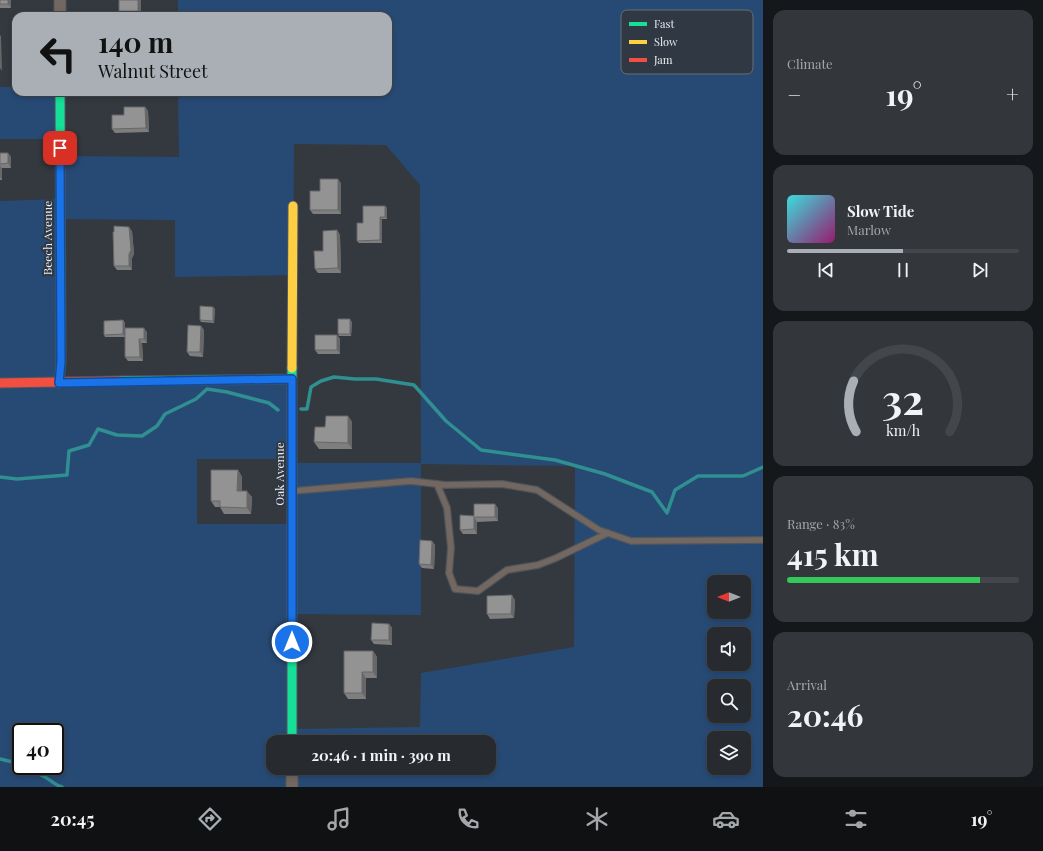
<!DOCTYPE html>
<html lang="en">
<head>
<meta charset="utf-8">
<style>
	:root { --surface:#272b2f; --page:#33373b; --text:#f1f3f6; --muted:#a4a7aa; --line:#43474b; --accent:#a9afb5 }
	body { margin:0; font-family:"Playfair Display",serif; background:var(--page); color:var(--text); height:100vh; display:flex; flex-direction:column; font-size:15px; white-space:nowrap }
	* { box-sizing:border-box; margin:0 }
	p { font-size:13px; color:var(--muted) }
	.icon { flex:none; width:22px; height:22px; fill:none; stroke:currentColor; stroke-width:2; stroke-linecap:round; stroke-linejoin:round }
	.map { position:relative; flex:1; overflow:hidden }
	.side { display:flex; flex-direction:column; gap:10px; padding:10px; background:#15181a; width:280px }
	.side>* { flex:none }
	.hud { position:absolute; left:12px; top:12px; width:380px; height:84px; border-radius:12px; box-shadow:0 2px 6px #0003,0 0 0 1px var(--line); background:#a9afb5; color:#111; overflow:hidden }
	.needle { width:26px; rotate:270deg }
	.controls { position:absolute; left:707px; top:575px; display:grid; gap:8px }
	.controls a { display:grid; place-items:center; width:44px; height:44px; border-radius:8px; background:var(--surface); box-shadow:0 2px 6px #0003,0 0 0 1px var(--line); font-size:20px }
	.speed { position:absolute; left:12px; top:723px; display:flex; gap:8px; font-size:20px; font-weight:700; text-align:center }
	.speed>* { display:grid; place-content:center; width:52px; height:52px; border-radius:50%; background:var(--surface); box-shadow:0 2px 6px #0003,0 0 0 1px var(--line); line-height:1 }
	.speed .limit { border:2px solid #111; border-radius:6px; background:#fff; color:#111 }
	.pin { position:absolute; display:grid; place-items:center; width:34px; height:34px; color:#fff; margin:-17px; border-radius:8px; box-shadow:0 2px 6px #0006 }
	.me { position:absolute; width:44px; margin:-22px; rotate:0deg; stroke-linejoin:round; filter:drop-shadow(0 0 3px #0008) }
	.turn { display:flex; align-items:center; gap:14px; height:84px; padding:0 20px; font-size:18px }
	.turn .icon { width:52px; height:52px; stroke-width:2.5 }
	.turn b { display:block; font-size:28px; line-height:34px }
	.big { font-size:30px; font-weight:700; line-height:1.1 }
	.side .widget { flex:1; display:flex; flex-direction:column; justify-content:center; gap:6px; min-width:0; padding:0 14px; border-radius:12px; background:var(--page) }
	.side .dial { align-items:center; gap:0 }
	.dial svg { height:104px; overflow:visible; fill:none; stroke:var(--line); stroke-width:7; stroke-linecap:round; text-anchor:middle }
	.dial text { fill:var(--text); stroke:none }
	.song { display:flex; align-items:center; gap:12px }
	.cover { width:48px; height:48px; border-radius:6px; background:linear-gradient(135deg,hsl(180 70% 55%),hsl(320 70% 35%)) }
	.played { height:4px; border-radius:2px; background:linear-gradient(90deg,var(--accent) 50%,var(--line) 50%) }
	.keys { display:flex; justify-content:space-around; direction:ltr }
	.heat { display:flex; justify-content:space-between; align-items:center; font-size:22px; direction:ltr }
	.charge { height:6px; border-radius:3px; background:linear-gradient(90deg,#34c759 83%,var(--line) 0) }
	.trip { position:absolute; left:266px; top:735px; width:230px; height:40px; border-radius:12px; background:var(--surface); box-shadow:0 2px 6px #0003,0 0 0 1px var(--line); font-weight:700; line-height:40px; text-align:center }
	.dock { display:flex; height:64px; justify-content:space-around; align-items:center; background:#101113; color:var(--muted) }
	.dock .icon { width:28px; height:28px }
	.dock .active { color:var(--accent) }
	.dock b { font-size:18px; color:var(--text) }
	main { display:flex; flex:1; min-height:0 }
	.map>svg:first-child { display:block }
	.green { fill:#274a74; fill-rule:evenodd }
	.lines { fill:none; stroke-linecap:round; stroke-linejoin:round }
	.stream { stroke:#2f8f91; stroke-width:3.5 }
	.lane-casing { stroke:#52565b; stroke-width:8 }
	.street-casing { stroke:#52565b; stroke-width:13 }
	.fast-casing { stroke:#52565b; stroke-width:11 }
	.slow-casing { stroke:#52565b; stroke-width:11 }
	.jam-casing { stroke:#52565b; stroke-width:11 }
	.lane { stroke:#736861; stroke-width:5.5 }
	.street { stroke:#736861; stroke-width:11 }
	.fast { stroke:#16e098; stroke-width:9 }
	.slow { stroke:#ffcf43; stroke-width:9 }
	.jam { stroke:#f24e42; stroke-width:9 }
	.wall { fill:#7f7e7f }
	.shaded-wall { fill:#686768 }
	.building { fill:#949394; stroke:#686768 }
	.route-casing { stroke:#114b97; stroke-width:10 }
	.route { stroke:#1a73e8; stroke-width:7 }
	.labels { text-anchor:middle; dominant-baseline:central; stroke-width:4; stroke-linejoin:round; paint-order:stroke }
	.street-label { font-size:12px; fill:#e8eef4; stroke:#303843 }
	.key { fill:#303843; stroke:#676f78; stroke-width:1 }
	.key-label { font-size:11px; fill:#e8eef4 }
</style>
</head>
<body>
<main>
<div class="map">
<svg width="763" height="787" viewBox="0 0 763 787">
	<rect width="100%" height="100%" fill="#34393f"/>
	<path class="green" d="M178,0H763V787H0V201L60,199V156L179,157L178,92H388V16H178ZM294,144L386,145L420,185L421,463H292L293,524H197V459H292V379L59,383L60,219L175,220V277L293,275ZM421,464L575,466L574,647L421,673L420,727L292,729L293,614L421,615ZM714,582H744V612H714ZM714,634H744V664H714ZM714,686H744V716H714ZM21,732H55V766H21ZM714,738H744V768H714ZM273,742H489V768H273Z
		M0,87H16V92H60V139H0Z"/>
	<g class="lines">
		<path class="stream" d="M301,409H307L311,387L321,381L334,377L355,379H376L414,385L446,421L481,450L555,460L605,474L652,492L667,513L675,490L698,476H743L763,467
			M0,477L17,479L67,475L69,451L89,445L98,429L117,435L142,436L157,426L165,414L196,399L207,389L227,392L269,403L278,410
			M0,759L21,764
			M25,766C31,771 38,773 45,777C52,781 55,785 62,787"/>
		<g class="lane-casing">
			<path id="lane" d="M437,484L447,508L451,548L449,573L455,589L478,591L507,570L538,565L556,558L608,533
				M293,491L411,481L445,485L502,484L537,490L599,530L631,541L763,540"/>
		</g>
		<g class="street-casing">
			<path id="street" d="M60,0V16
				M292,787V768"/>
		</g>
		<g class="fast-casing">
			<path id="fast" d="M121,381L292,379
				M59,383L61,362L60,92
				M292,742V368"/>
		</g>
		<g class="slow-casing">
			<path id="slow" d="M292,368L293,206"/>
		</g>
		<g class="jam-casing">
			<path id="jam" d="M0,383L121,381"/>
		</g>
		<use href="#lane" class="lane"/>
		<use href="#street" class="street"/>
		<use href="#fast" class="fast"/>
		<use href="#slow" class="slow"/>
		<use href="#jam" class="jam"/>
	</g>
	<path class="wall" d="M0,0H11V8H0Z
		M119,0H141V15H122L119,11Z
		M145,107L148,111L149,132L115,133L112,129L124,115Z
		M0,153H8L11,157V168H2V180H0Z
		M341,183V214H313L310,210L320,191Z
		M385,206L387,208V219H382V243H359L357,241Z
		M337,230L340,235L341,273H318L315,269L323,251Z
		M132,231L134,254L132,258V270H117L114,266Z
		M213,307L215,309L214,323L201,322L200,320Z
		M123,320L125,323V337H105L104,335Z
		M352,322L351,336H339L338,334Z
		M201,326L204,330L203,357L190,356L187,352Z
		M125,328L147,332V343H142L143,361H128L125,357Z
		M337,335L340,339V354H318L315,350Z
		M348,416L352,422V449H319L314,442L325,427Z
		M238,470L242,477V491L252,497L251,514H224L220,507H215L211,501Z
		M498,508V521L477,522V534H463L460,530L474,516Z
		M432,541L435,545L434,569L422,568L419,564Z
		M515,600L514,618L490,619L487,614Z
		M389,624L392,628V645L374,644L371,640Z
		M373,651L377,657V678H366V699H348L344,693Z"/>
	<path class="shaded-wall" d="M8,0H11V8L8,4Z
		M138,0H141V15L138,11Z
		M0,35L1,36L2,71L0,68Z
		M145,107L148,111L149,132L146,128Z
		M8,153L11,157V168L8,163Z
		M0,166L2,168V180L0,177Z
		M338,179L341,183V214L338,210Z
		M385,206L387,208V219L385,217Z
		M380,217L382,219V243L380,240Z
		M129,227L132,231L134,254L132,258V270L129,266Z
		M337,230L340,235L341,273L338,268Z
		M213,307L215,309L214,323L213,321Z
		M350,319L352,322L351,336L350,334Z
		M123,320L125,323V337L123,334Z
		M201,326L204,330L203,357L200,352Z
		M144,328L147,332V343L144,339Z
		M337,335L340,339V354L337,350Z
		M139,339L142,343L143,361L140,357Z
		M348,416L352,422V449L348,443Z
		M238,470L242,477V497L237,491Z
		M247,491L252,497L251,514L247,508Z
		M495,504L498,508V521L495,517Z
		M474,517L477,522V534L474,529Z
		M432,541L435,545L434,569L431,565Z
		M512,595L515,600L514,618L511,614Z
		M389,624L392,628V645L389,640Z
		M373,651L377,657V678L373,672Z
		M362,672L366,678V699L362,693Z"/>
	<path class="building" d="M0,0H8V4H0Z
		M119,0H138V11H119Z
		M124,107H145L146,128L112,129V115H124Z
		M0,153H8V163L0,164Z
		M320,179H338V210H310V191H320Z
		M363,206H385V217H380V240L357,241V223H363Z
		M114,226L129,227L131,250L129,254V266H114L113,232H114Z
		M337,230L338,268L315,269L314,251H323V231Z
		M200,306L213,307V321L200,320Z
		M338,319H350V334H338Z
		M123,320V334L104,335V321Z
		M188,325L201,326L200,352H187Z
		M125,328H144V339H139L140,357H125Z
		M315,335H337V350H315Z
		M326,416H348V443L314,442L315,427H325Z
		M211,470H238L237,491H247V508L220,507V501H211Z
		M474,504H495V517H474V529L460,530V515L474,516Z
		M420,540L432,541L431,565L419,564Z
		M512,595L511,614H487V596Z
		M372,623L389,624V640H371Z
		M344,651H373V672H362V693H344Z"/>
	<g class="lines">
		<g class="route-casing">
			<path id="route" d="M60,148L61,362L59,383L292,379V642"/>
		</g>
		<use href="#route" class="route"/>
	</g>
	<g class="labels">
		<g class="street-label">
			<text transform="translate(47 238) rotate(-90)">Beech Avenue</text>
			<text transform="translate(279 474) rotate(-90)">Oak Avenue</text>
		</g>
	</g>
	<rect x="621" y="10" width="132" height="64" rx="6" class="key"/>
	<rect x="629" y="22" width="18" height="4" fill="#16e098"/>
	<rect x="629" y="40" width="18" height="4" fill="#ffcf43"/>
	<rect x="629" y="58" width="18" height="4" fill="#f24e42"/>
	<g class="key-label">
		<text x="654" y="28">Fast</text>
		<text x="654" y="46">Slow</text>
		<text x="654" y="64">Jam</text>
	</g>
</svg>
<div class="controls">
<a><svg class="needle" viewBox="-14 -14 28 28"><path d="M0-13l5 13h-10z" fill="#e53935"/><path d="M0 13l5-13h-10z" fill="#a4a7aa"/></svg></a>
<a><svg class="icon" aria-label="sound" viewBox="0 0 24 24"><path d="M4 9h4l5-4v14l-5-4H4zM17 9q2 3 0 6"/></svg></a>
<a><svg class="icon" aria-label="search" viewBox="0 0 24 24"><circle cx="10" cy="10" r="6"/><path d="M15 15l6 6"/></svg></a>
<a><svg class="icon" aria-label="layers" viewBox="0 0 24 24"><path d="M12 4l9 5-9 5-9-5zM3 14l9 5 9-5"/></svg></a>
</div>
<div class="speed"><div class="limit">40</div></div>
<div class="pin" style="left:60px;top:148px;background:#d93025"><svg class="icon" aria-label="arrive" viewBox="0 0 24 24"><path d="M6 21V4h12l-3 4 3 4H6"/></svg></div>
<svg class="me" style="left:292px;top:642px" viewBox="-20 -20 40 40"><circle r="17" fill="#1a73e8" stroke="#fff" stroke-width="3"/><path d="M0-11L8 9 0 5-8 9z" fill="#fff"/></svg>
<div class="trip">20:46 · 1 min · 390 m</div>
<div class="hud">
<div class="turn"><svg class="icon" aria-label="left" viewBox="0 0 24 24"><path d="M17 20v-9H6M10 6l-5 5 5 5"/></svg><div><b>140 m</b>Walnut Street</div></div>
</div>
</div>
<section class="side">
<div class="widget"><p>Climate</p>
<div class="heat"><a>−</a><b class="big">19°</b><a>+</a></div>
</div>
<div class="widget">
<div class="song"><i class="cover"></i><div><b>Slow Tide</b><p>Marlow</p></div></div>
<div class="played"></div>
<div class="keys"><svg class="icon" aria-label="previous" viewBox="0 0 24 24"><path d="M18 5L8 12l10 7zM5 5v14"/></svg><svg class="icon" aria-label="pause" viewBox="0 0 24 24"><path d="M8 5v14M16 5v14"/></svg><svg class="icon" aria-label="next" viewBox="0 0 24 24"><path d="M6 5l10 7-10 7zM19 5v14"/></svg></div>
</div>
<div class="widget dial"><svg viewBox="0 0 100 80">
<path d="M14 69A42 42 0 1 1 86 69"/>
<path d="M14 69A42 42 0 0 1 12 30" stroke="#a9afb5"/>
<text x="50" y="56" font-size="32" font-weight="700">32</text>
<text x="50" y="72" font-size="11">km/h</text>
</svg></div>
<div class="widget"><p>Range · 83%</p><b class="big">415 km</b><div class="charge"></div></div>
<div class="widget"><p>Arrival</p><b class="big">20:46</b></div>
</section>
</main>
<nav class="dock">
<b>20:45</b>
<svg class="icon active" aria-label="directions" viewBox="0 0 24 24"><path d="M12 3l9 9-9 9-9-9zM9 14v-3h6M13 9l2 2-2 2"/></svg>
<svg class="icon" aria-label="music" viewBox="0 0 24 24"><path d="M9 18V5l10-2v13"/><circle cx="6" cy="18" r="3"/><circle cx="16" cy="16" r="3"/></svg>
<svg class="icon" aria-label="phone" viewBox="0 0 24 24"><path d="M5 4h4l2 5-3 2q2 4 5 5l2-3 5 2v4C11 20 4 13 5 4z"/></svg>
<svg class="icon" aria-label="climate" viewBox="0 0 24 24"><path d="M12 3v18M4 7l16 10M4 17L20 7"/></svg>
<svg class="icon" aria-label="car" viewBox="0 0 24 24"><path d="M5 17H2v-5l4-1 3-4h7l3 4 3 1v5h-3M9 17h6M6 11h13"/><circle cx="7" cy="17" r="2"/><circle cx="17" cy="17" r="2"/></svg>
<svg class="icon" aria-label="filters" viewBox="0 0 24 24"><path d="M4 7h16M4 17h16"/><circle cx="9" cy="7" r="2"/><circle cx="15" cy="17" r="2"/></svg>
<b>19°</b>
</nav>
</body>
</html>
